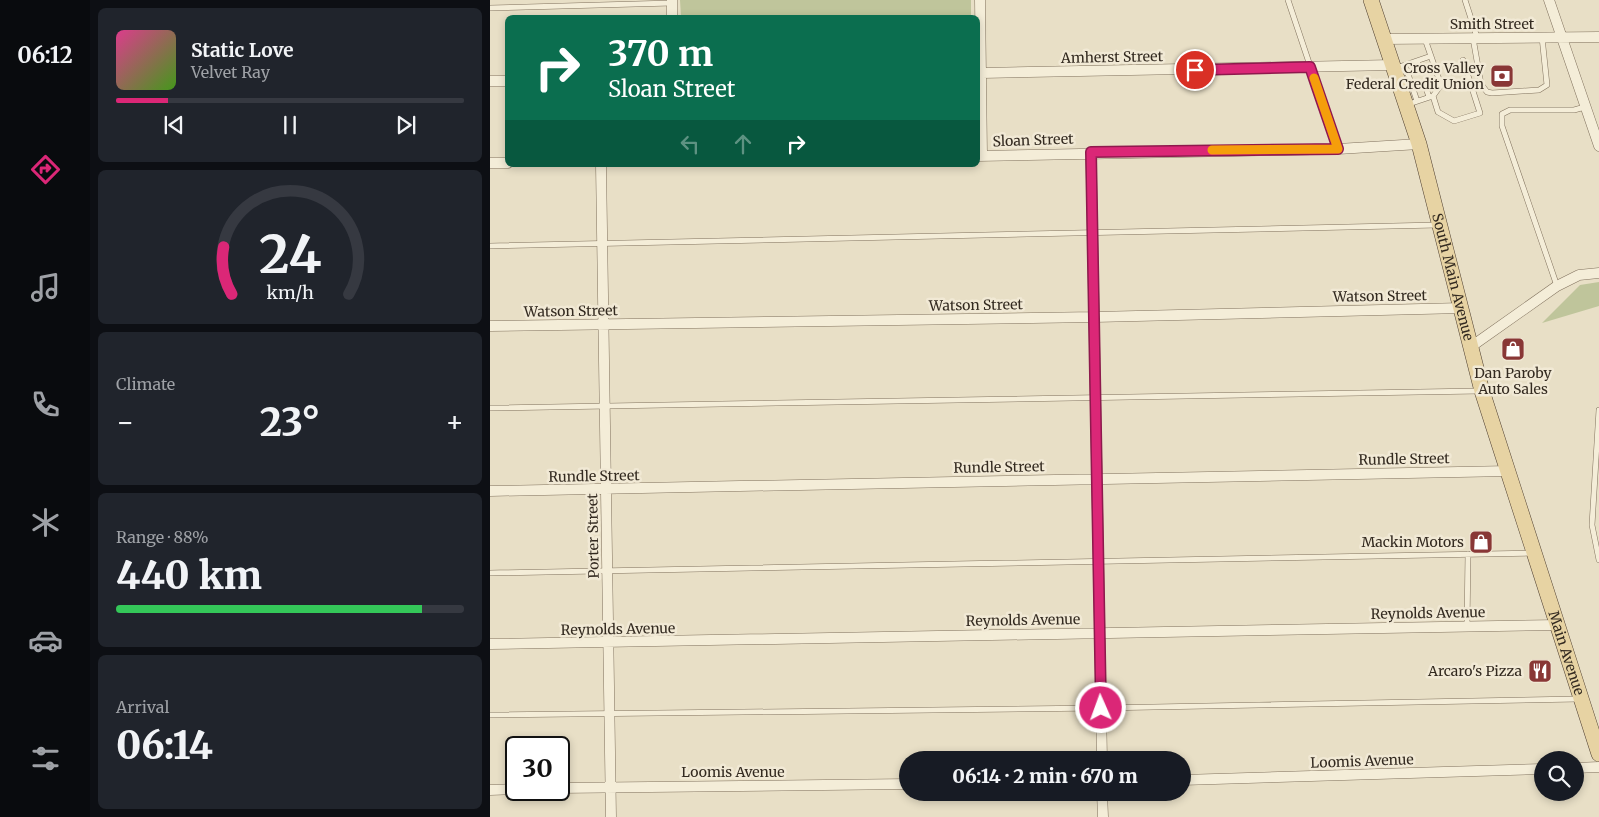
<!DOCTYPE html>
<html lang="en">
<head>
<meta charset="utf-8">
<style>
	:root { --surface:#171b24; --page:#20242c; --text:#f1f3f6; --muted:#9ea1a6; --line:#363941; --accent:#db2777 }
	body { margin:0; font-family:Merriweather,serif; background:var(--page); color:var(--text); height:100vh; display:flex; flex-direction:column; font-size:19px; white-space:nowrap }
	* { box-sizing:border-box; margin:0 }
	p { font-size:16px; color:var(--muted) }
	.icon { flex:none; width:28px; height:28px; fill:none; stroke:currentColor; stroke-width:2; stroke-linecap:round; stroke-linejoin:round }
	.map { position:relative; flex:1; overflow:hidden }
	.side { display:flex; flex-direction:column; gap:8px; padding:8px; background:#0d0f14; width:400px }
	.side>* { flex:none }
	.guide { position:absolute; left:15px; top:15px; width:475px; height:152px; border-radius:8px; box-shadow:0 2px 8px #0003; background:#0b6e4f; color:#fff; overflow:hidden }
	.tools { position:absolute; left:1044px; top:751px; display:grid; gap:10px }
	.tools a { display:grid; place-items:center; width:50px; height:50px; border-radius:50%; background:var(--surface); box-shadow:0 2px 8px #0003; font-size:25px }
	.speed { position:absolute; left:15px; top:736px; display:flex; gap:10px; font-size:25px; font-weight:700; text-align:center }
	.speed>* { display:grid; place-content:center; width:65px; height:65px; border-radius:50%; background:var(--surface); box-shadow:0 2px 8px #0003; line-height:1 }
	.speed .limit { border:2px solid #111; border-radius:8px; background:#fff; color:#111 }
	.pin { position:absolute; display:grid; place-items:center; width:42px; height:42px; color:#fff; margin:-21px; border:2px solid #fff; border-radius:50%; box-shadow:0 1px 5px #0007 }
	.me { position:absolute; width:55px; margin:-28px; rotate:358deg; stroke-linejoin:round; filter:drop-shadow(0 0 4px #0008) }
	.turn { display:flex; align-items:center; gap:18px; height:105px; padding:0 20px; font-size:22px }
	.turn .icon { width:65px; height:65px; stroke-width:2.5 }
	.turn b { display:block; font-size:35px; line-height:42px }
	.lanes { display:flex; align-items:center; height:48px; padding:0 20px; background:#0003; justify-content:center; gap:25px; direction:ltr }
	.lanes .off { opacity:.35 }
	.big { font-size:38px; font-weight:800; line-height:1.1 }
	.side .widget { flex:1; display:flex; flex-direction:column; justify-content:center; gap:8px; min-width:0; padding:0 18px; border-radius:8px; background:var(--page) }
	.side .dial { align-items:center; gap:0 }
	.dial svg { height:130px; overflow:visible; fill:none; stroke:var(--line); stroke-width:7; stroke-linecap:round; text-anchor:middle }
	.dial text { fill:var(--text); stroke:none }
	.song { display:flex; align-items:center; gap:15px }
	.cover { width:60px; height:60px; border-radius:8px; background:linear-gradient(135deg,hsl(330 70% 55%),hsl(100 70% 35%)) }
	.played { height:5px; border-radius:2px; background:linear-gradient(90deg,var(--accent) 15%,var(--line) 15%) }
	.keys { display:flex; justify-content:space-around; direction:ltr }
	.heat { display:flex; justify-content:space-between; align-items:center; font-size:28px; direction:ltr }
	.charge { height:8px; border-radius:4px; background:linear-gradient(90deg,#34c759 88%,var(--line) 0) }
	.trip { position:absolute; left:409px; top:751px; width:292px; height:50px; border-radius:25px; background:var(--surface); box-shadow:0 2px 8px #0003; font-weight:800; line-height:50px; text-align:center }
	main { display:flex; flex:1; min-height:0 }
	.tabs { display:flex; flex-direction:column; width:90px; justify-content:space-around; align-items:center; background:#090b0e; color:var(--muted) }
	.tabs .icon { width:35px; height:35px }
	.tabs .active { color:var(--accent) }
	.tabs b { font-size:22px; color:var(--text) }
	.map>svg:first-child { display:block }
	.green { fill:#bfc59b }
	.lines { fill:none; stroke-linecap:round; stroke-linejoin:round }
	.service-casing { stroke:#81725e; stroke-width:6 }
	.minor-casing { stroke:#81725e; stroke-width:11 }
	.primary-casing { stroke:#504032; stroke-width:16 }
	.service { stroke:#f4edd8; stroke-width:5 }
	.minor { stroke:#f4edd8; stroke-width:10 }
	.primary { stroke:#e7d3a3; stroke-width:15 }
	.route-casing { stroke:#8e194d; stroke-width:12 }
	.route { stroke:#db2777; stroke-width:9 }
	.slow { stroke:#f59e0b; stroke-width:9 }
	.labels { text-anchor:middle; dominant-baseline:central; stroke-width:5; stroke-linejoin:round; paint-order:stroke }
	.street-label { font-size:14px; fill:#332a20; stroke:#f1e9d5 }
	.poi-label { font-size:14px; fill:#332a20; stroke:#f1e9d5; text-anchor:end }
</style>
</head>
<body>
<main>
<nav class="tabs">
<b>06:12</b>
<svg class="icon active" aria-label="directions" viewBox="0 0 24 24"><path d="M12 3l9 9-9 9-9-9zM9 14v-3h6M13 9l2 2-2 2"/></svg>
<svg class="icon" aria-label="music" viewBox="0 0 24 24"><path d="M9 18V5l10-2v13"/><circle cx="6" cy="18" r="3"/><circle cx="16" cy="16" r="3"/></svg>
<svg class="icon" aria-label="phone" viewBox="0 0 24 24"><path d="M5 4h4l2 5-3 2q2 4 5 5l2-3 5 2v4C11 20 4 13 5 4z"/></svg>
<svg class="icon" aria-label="climate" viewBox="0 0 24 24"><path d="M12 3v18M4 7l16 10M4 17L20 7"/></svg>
<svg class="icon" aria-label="car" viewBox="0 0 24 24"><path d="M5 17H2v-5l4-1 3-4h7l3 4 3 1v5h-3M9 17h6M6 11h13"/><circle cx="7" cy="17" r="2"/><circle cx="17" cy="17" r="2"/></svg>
<svg class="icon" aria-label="filters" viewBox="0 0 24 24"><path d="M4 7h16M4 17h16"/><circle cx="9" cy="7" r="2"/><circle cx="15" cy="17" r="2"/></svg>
</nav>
<section class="side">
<div class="widget">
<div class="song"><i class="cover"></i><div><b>Static Love</b><p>Velvet Ray</p></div></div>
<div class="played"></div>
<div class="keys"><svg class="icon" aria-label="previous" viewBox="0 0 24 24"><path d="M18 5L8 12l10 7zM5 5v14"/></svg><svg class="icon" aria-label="pause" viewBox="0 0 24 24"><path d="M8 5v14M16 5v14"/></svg><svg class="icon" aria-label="next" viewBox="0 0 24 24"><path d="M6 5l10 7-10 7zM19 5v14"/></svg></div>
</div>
<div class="widget dial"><svg viewBox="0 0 100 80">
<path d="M14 69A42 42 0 1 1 86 69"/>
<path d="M14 69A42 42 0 0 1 9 40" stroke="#db2777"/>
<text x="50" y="56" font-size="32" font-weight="700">24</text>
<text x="50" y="72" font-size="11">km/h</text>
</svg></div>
<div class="widget"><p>Climate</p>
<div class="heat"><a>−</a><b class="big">23°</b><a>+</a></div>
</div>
<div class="widget"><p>Range · 88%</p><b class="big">440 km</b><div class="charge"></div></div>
<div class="widget"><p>Arrival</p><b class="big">06:14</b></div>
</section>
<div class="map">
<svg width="1109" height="817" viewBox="0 0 1109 817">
	<rect width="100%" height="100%" fill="#e8dfc6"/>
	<path class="green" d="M190,0H481V17H191Z
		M1109,282V306L1052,323L1090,285Z"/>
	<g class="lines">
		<g class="service-casing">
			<path id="service" d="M798,0L848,149
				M975,0L987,37
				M0,8L182,3
				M983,38L991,84L997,92L1002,93L1049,90L1057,85L1052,37
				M935,39L951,85L943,96
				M927,61L930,69
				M915,65L927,101
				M906,68L941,56
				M935,85L939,97
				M919,104L943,96L948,112L964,121L990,113L973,60
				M0,246L947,225
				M1067,286L1012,126V114L1020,110H1084L1095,107
				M0,408L989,391
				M1109,410L1102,525L1109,560
				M0,573L1043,553
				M977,626L978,554
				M0,715L611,708L1088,699"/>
		</g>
		<g class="minor-casing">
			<path id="minor" d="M182,0V18
				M490,0L492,155
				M1059,0L1109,146
				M894,39L1109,37
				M492,73L902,65
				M0,81H18
				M601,152L612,760
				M488,156L848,149L929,144
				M0,163H18
				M111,165L121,817
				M0,326L605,317L972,308
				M982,346L1067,286L1089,275L1109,273
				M0,491L1019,471
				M0,644L1067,625
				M1085,768L1109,767
				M692,780L1052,769
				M69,788L418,784
				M0,790L26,789
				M612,792L613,817"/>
		</g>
		<g class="primary-casing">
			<g id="primary">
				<path id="s1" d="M881,0L929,144L992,391L1109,754"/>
			</g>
		</g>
		<use href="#service" class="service"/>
		<use href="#minor" class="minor"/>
		<use href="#primary" class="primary"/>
	</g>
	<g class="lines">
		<g class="route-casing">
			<path id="route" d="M611,708L601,152L848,149L820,67L705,70"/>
		</g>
		<use href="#route" class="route"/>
		<path class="slow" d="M722,150L848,149L824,78"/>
	</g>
	<defs>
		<g id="bank-square" transform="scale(1.25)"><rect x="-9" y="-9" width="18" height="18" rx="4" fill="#893736" stroke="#f1e9d5"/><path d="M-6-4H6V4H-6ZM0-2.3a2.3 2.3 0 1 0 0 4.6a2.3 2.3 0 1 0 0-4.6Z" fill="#fff"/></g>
		<g id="shop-square" transform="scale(1.25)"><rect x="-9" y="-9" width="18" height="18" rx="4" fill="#893736" stroke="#f1e9d5"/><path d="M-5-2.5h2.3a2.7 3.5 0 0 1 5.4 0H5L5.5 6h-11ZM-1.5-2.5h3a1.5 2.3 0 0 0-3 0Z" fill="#fff"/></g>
		<g id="restaurant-square" transform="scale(1.25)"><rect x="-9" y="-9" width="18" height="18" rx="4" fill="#893736" stroke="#f1e9d5"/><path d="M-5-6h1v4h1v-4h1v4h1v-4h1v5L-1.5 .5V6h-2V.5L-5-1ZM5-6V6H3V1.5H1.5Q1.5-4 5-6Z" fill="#fff"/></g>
	</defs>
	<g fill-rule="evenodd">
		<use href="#bank-square" x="1012" y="76"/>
		<use href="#shop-square" x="1023" y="349"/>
		<use href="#shop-square" x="991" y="542"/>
		<use href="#restaurant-square" x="1050" y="671"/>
	</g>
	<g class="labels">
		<g class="street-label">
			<text x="1002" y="24">Smith Street</text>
			<text transform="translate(622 57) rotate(-1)">Amherst Street</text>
			<text transform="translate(543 140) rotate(-2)">Sloan Street</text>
			<text stroke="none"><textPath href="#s1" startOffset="289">South Main Avenue</textPath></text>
			<text transform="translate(890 296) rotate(-1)">Watson Street</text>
			<text transform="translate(486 305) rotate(-1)">Watson Street</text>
			<text transform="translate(81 311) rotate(-1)">Watson Street</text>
			<text transform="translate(914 459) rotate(-1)">Rundle Street</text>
			<text transform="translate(509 467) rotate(-1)">Rundle Street</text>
			<text transform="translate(104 476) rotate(-1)">Rundle Street</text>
			<text transform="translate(103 536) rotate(-91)">Porter Street</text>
			<text transform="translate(938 613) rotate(-1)">Reynolds Avenue</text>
			<text transform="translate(533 620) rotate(-1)">Reynolds Avenue</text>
			<text transform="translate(128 629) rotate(-1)">Reynolds Avenue</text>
			<text stroke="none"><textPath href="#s1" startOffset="682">Main Avenue</textPath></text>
			<text transform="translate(872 761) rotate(-2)">Loomis Avenue</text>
			<text x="243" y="772">Loomis Avenue</text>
		</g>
		<g class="poi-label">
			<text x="994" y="68">Cross Valley<tspan x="994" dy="16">Federal Credit Union</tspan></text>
			<text x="1023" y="373" text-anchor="middle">Dan Paroby<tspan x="1023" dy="16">Auto Sales</tspan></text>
			<text x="974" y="542">Mackin Motors</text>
			<text x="1032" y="671">Arcaro's Pizza</text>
		</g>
	</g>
</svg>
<div class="tools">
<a><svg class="icon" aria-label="search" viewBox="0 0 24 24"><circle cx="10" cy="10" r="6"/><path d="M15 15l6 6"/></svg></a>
</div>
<div class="speed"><div class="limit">30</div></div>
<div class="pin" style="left:705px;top:70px;background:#d93025"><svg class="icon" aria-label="arrive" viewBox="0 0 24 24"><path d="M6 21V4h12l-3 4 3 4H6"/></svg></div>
<svg class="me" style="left:611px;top:708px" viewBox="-20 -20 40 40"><circle r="17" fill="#db2777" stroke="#fff" stroke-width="3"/><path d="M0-11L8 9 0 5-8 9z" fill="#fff"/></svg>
<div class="trip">06:14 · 2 min · 670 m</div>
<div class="guide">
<div class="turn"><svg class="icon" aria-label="right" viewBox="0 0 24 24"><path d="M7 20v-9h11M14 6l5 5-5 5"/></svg><div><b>370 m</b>Sloan Street</div></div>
<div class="lanes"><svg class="icon off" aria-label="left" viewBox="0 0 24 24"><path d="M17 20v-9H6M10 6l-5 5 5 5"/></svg><svg class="icon off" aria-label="ahead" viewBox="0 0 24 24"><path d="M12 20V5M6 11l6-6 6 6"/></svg><svg class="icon" aria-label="right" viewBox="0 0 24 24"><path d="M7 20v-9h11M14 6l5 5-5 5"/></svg></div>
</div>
</div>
</main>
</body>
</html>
